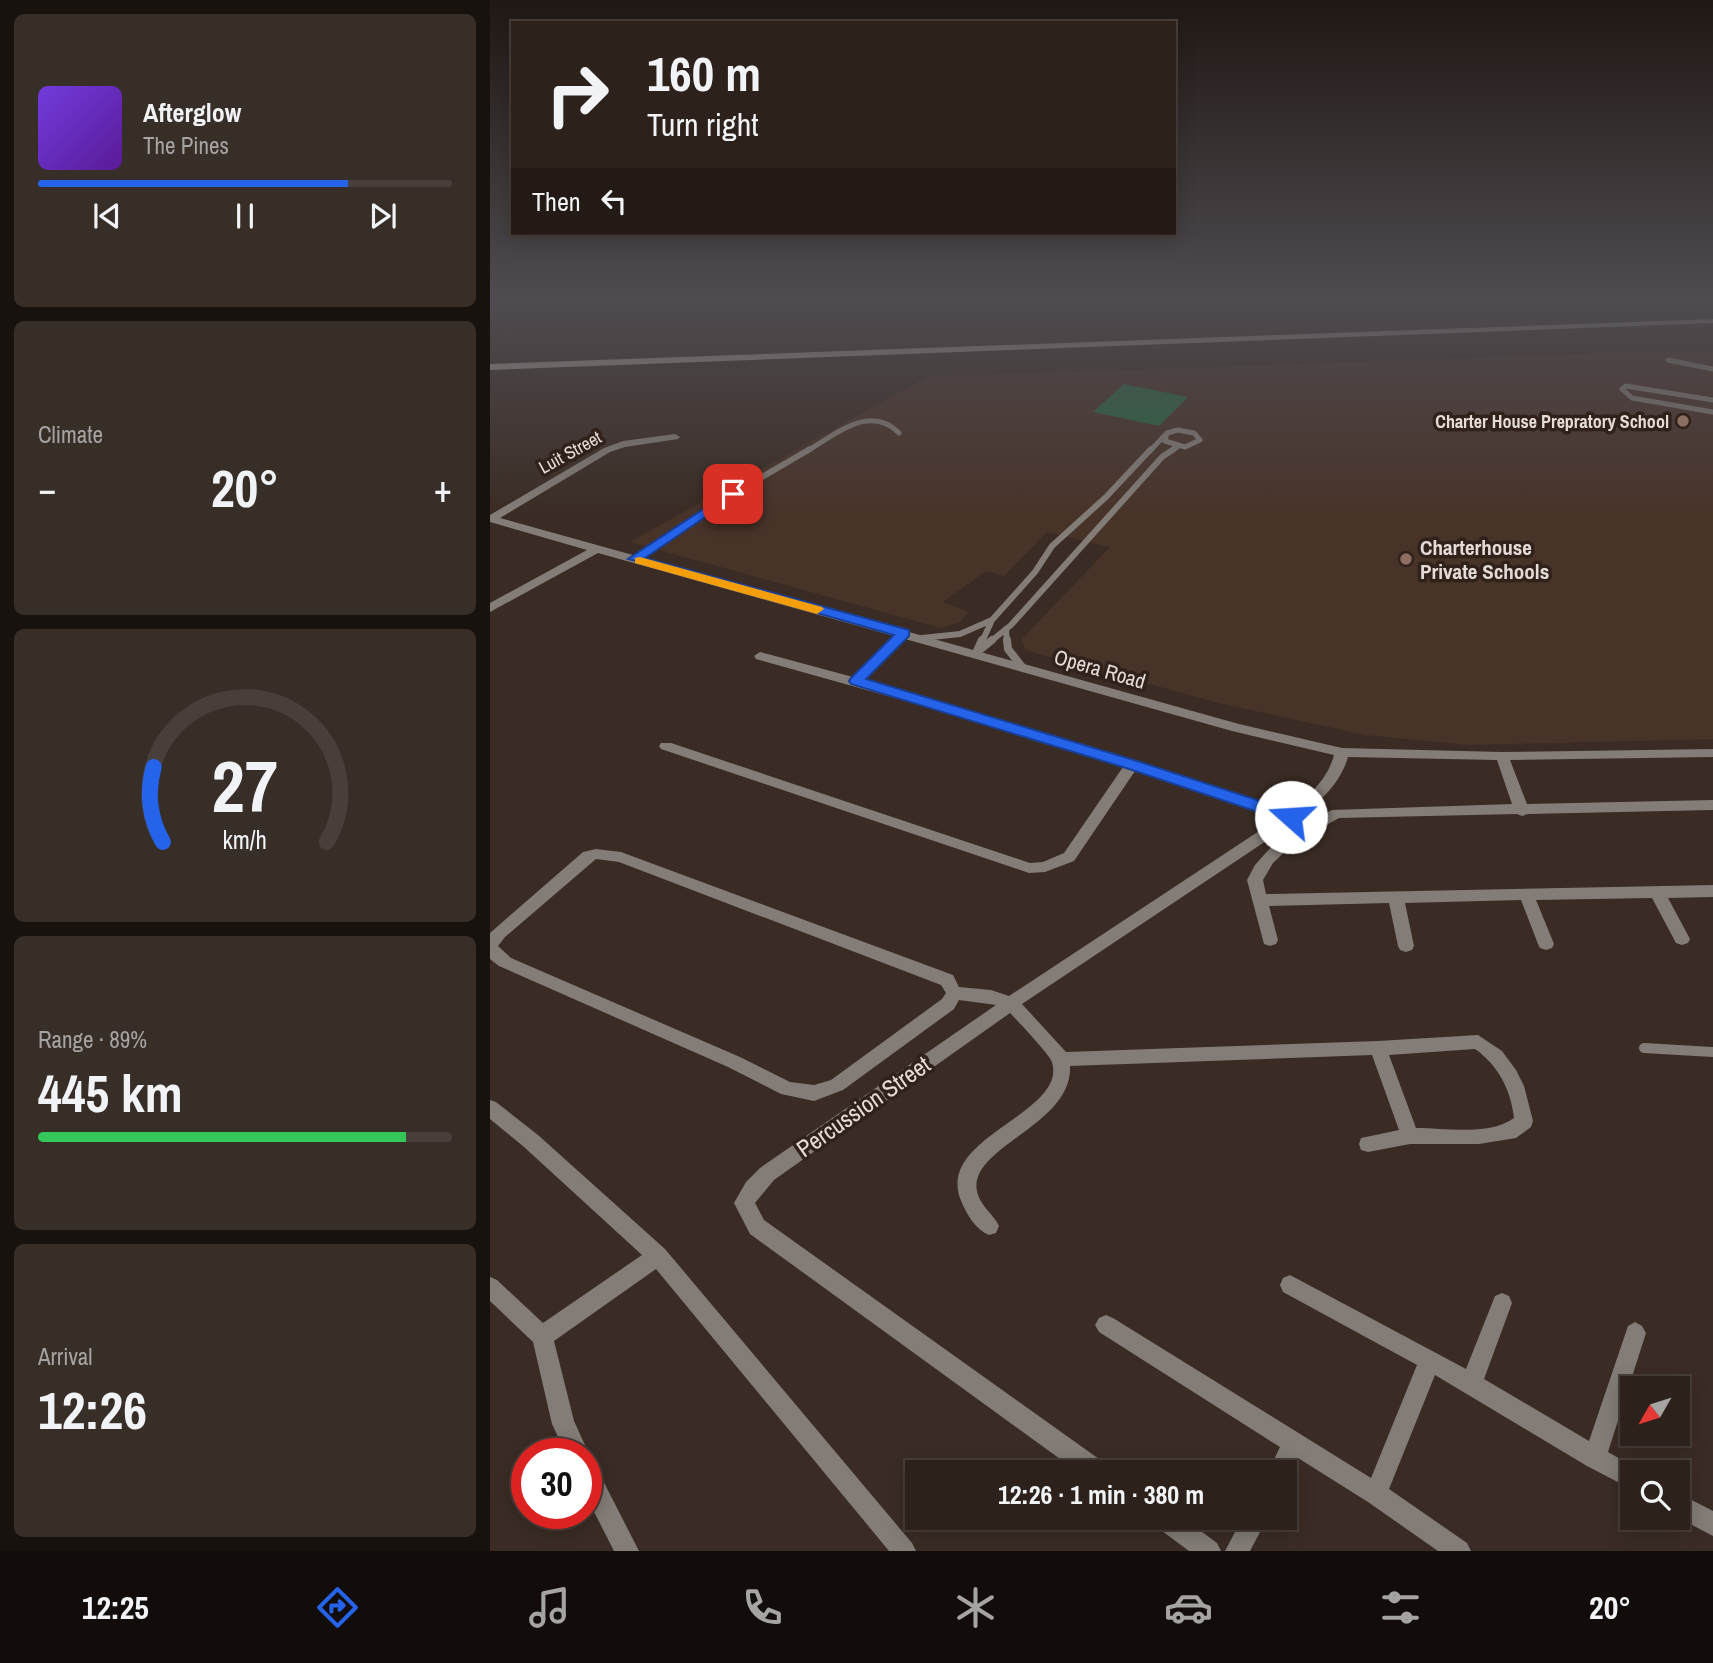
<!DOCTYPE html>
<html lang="en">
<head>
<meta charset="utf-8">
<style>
	:root { --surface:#2c211b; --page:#382e28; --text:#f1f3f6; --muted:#a6a3a3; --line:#483e3a; --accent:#2563eb }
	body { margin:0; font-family:"Archivo Narrow",sans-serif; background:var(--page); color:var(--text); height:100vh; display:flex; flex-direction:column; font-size:26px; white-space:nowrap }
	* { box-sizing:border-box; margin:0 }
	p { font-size:23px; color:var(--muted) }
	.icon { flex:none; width:38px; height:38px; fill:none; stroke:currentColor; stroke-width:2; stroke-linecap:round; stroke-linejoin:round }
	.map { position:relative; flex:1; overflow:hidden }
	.side { display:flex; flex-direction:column; gap:14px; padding:14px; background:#18120f; width:490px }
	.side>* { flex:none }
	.guide { position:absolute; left:21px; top:21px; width:665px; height:214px; border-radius:0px; box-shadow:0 4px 18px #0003,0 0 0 2px var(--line); background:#2c211b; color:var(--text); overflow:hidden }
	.needle { width:46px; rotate:231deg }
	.fabs { position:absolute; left:1130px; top:1376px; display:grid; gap:14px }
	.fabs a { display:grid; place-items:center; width:70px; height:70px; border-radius:0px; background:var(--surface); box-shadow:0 4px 18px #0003,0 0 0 2px var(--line); font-size:35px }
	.speed { position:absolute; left:21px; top:1438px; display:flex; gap:14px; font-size:35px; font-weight:700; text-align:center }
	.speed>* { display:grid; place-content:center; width:91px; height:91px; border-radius:50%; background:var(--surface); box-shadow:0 4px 18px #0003,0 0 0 2px var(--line); line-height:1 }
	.speed .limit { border:10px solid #d22; background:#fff; color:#111 }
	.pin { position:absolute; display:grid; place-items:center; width:60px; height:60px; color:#fff; margin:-30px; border-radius:14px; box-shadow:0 4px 10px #0006 }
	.me { position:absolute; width:77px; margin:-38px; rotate:289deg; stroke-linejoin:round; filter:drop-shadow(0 0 5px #0008) }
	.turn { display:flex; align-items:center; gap:24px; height:147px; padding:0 21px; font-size:32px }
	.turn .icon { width:91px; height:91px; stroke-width:2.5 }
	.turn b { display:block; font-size:49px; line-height:60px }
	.then { display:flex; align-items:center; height:66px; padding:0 21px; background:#0003; gap:14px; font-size:26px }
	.big { font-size:52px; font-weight:700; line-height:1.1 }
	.side .widget { flex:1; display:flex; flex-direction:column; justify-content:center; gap:10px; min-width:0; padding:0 24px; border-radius:10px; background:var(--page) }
	.side .dial { align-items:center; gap:0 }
	.dial svg { height:182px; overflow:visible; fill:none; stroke:var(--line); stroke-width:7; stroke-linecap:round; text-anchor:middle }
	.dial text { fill:var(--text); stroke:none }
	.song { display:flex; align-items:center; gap:21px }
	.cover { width:84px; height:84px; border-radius:10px; background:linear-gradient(135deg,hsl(260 70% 55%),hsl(270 70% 35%)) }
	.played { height:7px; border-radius:4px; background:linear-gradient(90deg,var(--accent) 75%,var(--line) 75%) }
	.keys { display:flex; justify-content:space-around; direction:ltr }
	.heat { display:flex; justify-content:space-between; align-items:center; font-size:38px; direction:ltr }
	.charge { height:10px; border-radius:5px; background:linear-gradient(90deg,#34c759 89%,var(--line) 0) }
	.trip { position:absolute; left:415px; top:1460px; width:392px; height:70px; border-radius:0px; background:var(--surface); box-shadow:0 4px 18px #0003,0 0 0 2px var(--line); font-weight:700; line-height:70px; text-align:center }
	.tab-bar { display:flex; height:112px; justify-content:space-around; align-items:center; background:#120d0b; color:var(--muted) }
	.tab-bar .icon { width:49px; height:49px }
	.tab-bar .current { color:var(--accent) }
	.tab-bar b { font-size:32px; color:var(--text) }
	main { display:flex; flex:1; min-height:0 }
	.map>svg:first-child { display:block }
	.built { fill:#483329 }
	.green { fill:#296642 }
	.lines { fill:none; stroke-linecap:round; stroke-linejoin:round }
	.service-far3 { stroke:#837c77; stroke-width:5 }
	.service-far2 { stroke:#837c77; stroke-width:6 }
	.service-far1 { stroke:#837c77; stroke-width:8 }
	.service { stroke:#837c77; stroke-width:10 }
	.minor { fill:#837c77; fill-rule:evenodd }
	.secondary { fill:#b3a7a0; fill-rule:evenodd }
	.route { fill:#2563eb; stroke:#184099; stroke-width:2 }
	.slow { fill:#f59e0b }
	.education-dot { fill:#8d6e63; stroke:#30221b; stroke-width:2.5 }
	.labels { text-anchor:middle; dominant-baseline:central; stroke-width:7; stroke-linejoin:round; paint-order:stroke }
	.far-poi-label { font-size:18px; font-weight:bold; fill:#e6dcd7; stroke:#30221b; text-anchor:end }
	.far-street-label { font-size:18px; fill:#e6dcd7; stroke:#30221b }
	.poi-label { font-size:21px; font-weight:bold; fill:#e6dcd7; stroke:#30221b; text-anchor:start }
	.street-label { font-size:21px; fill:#e6dcd7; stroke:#30221b }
	.near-street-label { font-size:24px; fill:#e6dcd7; stroke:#30221b }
</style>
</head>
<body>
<main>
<section class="side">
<div class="widget">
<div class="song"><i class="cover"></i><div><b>Afterglow</b><p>The Pines</p></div></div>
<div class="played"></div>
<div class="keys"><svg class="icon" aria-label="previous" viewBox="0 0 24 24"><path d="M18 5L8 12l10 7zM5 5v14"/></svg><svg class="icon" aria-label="pause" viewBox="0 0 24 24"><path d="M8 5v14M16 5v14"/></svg><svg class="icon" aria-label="next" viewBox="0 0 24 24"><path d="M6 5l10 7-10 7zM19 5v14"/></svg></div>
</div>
<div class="widget"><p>Climate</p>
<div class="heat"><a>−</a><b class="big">20°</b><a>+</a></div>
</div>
<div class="widget dial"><svg viewBox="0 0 100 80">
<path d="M14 69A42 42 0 1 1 86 69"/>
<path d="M14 69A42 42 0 0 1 10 36" stroke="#2563eb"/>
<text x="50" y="56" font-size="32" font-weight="700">27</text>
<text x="50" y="72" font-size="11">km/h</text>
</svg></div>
<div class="widget"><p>Range · 89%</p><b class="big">445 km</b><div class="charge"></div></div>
<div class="widget"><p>Arrival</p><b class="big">12:26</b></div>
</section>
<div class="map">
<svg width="1223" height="1551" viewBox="0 0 1223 1551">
	<rect width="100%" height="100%" fill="#3a2c24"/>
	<path class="built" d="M1207,350L1223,353V739L979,745L875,735L729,703L535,650L532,639L620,547L557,532L514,576L496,571L453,602L479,612L470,622L451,628L140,542L437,377Z"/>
	<path class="green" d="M634,384L698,397L669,426L603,412Z"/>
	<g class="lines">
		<path class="service-far3" d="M181,301L186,298
			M1178,360L1223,369
			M1223,400L1136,386L1132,389L1142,398L1223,412
			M688,430L704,433L710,440L695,447L675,441L677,433Z
			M317,451C345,435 380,403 409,433
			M660,451L675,435
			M681,451L689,446"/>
		<path class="service-far2" d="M145,559L243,494L320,449
			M516,629L517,642
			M432,638L470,634L502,620
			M492,642L502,620L545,572L562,546L616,497L661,449
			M500,642L521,625L672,457L684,449"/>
		<path class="service-far1" d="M517,640L518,649L532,667
			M487,651L492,640
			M486,653L502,640"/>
		<path class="service" d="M1154,1048L1223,1052"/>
		<path class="minor" d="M1216,298H1223V302Z
			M185,434L190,437L188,439L135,447L120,452L10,518L749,724L852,748L1012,752L1223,749V757L1020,760L1037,804L1223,800V810L1038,814L1032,816L1027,814L849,818L804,843L783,863L773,880L776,894L1223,885V897L1178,898L1200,939L1198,943L1192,945L1186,943L1162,898L1046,900L1064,944L1062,948L1056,950L1050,948L1048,944L1031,900L915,903L924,946L922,950L916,952L910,950L908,946L899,903L779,906L788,940L786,944L780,946L774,944L757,880L765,865L783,845L806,828L842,810L1022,804L1007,760L858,757C850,785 828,803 806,821L532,1004L576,1052L888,1041L988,1035L1012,1051L1026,1070L1034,1086L1043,1121L1041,1127L1026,1138L989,1144H920L878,1152L871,1150L869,1144L871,1138L909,1130L882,1055L580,1066C583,1127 472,1148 488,1195C492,1207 504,1215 509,1226L506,1233L499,1235C486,1230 477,1215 472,1203C441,1137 578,1115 562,1062C560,1055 526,1019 520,1013L284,1180L265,1203L274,1220L616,1464L619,1472H588L260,1234L244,1203L256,1182L270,1168L506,1005L469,1000L464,1009L353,1090L324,1101L291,1094L238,1067L9,966L0,959V933L93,852L106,849L131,852L463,975L469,987L501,990L519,996L789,818L645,771L584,861L555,872L539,873L171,749L169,746L171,743H181L540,863L553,862L574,853L633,767L466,715L266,659L264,656L270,652L363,677L404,636L108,553L0,612V603L97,550L0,522V515L114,448L133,441ZM415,639L742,731L844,755C837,781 819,795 799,811L542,729L374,680ZM106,859L129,862L451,985L456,993L452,999L341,1080L324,1085L300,1082L250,1057L21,958L8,946L15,937ZM985,1049C1008,1065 1021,1090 1024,1118C1000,1136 956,1128 926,1128L899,1055Z
			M0,1100L6,1102L48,1135L175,1249L422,1543L426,1551H399L166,1269L64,1341L84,1421L99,1454L97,1460L104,1463L149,1551H124L96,1496V1454H76L62,1424L43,1342L0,1301V1277L7,1280L53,1323L152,1255L34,1147L0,1119Z
			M800,1275L976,1369L1005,1296L1012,1293L1019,1296L1022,1303L994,1379L1099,1441L1138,1326L1145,1322L1152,1326L1156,1333L1118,1452L1151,1471L1143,1472V1490L1097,1466L945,1375L899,1489L977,1543L981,1551H948L878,1502L808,1458L797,1480L794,1481V1472H778L790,1447L609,1332L605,1325L609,1318L616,1315L623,1318L881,1478L927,1365L793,1292L790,1285L793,1278Z
			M1188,1493L1223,1511V1536L1187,1517Z
			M660,1517H692L727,1543L731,1551H699L664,1525Z
			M753,1517H778L760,1551H735Z"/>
		<path class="secondary" d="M1223,319V323L0,370V364Z"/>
	</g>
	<linearGradient id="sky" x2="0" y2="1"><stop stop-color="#201814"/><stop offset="0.58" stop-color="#4f4b50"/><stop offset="1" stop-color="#4f4b50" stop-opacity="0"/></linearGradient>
	<rect width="1223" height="515" fill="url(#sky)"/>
	<path class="route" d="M239,492L249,494L155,558L419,630V636L376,679L647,761L807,813L809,817L801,823L636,768L361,684L359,681L361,678L404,635L138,559Z"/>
	<path class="slow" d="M150,557L332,607L334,609L327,614L145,563V558Z"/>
	<g class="education-dot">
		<circle cx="1193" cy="421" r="7"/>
		<circle cx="916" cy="559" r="7"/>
	</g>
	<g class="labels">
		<g class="far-poi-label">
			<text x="1179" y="421">Charter House Prepratory School</text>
		</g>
		<g class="far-street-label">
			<text transform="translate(80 452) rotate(-29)">Luit Street</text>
		</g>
		<g class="poi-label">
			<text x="930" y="547">Charterhouse<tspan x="930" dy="24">Private Schools</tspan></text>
		</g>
		<g class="street-label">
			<text transform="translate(610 669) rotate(16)">Opera Road</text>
		</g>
		<g class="near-street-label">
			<text transform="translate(373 1106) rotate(-35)">Percussion Street</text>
		</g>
	</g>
</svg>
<div class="fabs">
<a><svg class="needle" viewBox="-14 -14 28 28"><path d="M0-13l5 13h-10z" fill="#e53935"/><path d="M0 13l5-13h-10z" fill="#a6a3a3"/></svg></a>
<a><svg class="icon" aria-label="search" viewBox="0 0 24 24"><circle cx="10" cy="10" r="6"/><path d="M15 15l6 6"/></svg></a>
</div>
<div class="speed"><div class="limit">30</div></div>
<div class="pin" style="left:243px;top:494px;background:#d93025"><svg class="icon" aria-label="arrive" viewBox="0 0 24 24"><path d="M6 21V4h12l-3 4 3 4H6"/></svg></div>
<svg class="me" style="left:801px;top:817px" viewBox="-20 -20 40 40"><circle r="19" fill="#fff"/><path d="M0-13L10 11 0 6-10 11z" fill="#2563eb"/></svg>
<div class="trip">12:26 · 1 min · 380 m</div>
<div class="guide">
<div class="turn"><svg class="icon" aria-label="right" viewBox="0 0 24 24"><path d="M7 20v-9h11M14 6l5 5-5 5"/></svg><div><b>160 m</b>Turn right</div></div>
<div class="then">Then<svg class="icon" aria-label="left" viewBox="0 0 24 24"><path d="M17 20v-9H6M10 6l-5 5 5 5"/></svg></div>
</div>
</div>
</main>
<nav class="tab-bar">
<b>12:25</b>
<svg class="icon current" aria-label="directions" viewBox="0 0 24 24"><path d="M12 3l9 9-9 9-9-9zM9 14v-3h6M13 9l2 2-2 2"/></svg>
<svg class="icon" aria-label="music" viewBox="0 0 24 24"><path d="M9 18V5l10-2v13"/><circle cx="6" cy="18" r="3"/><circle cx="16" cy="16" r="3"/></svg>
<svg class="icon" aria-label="phone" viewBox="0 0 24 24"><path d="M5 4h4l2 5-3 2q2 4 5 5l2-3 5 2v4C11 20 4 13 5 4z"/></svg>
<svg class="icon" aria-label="climate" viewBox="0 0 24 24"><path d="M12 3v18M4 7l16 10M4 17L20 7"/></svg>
<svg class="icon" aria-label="car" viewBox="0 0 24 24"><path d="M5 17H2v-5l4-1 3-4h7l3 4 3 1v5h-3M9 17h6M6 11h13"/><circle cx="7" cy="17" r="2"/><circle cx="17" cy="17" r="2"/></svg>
<svg class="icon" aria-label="filters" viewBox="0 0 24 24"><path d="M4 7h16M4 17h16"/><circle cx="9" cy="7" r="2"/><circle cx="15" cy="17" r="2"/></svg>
<b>20°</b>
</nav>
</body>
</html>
